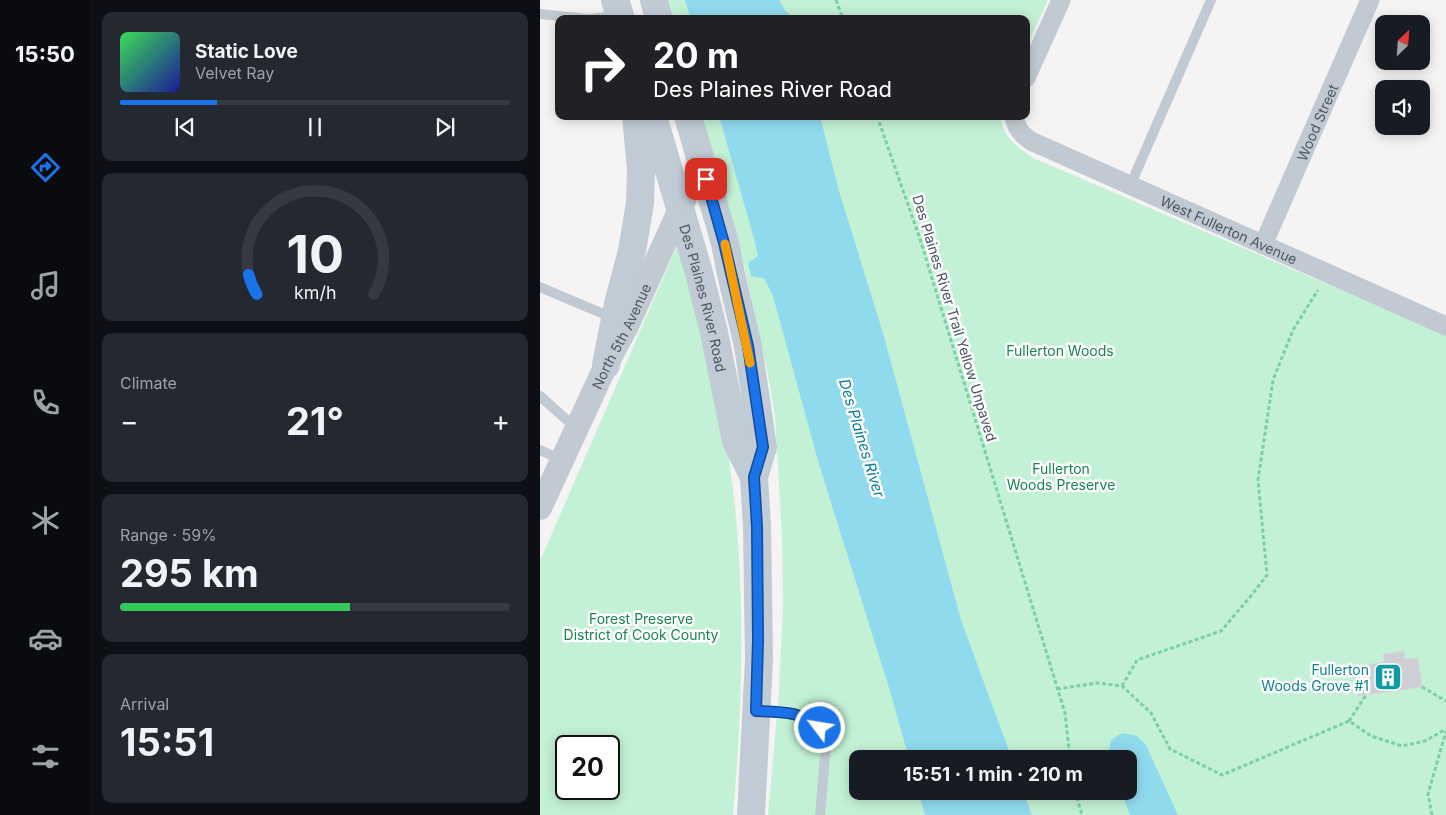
<!DOCTYPE html>
<html lang="en">
<head>
<meta charset="utf-8">
<style>
	:root { --surface:#171b24; --page:#242831; --text:#f1f3f6; --muted:#9ea1a6; --line:#363941; --accent:#1a73e8 }
	body { margin:0; font-family:Inter,sans-serif; background:var(--page); color:var(--text); height:100vh; display:flex; flex-direction:column; font-size:19px; white-space:nowrap }
	* { box-sizing:border-box; margin:0 }
	p { font-size:16px; color:var(--muted) }
	.icon { flex:none; width:28px; height:28px; fill:none; stroke:currentColor; stroke-width:2; stroke-linecap:round; stroke-linejoin:round }
	.map { position:relative; flex:1; overflow:hidden }
	.details { display:flex; flex-direction:column; gap:12px; padding:12px; background:#0d0f14; width:450px }
	.details>* { flex:none }
	.guide { position:absolute; left:15px; top:15px; width:475px; height:105px; border-radius:10px; box-shadow:0 2px 12px #0003; background:#202124; color:#fff; overflow:hidden }
	.needle { width:32px; rotate:25deg }
	.tools { position:absolute; left:835px; top:15px; display:grid; gap:10px }
	.tools a { display:grid; place-items:center; width:55px; height:55px; border-radius:10px; background:var(--surface); box-shadow:0 2px 12px #0003; font-size:25px }
	.speed { position:absolute; left:15px; top:735px; display:flex; gap:10px; font-size:25px; font-weight:700; text-align:center }
	.speed>* { display:grid; place-content:center; width:65px; height:65px; border-radius:50%; background:var(--surface); box-shadow:0 2px 12px #0003; line-height:1 }
	.speed .limit { border:2px solid #111; border-radius:8px; background:#fff; color:#111 }
	.pin { position:absolute; display:grid; place-items:center; width:42px; height:42px; color:#fff; margin:-21px; border-radius:10px; box-shadow:0 2px 8px #0006 }
	.me { position:absolute; width:55px; margin:-28px; rotate:301deg; stroke-linejoin:round; filter:drop-shadow(0 0 4px #0008) }
	.turn { display:flex; align-items:center; gap:18px; height:105px; padding:0 15px; font-size:22px }
	.turn .icon { width:65px; height:65px; stroke-width:2.5 }
	.turn b { display:block; font-size:35px; line-height:42px }
	.big { font-size:38px; font-weight:700; line-height:1.1 }
	.details .tile { flex:1; display:flex; flex-direction:column; justify-content:center; gap:8px; min-width:0; padding:0 18px; border-radius:10px; background:var(--page) }
	.details .dial { align-items:center; gap:0 }
	.dial svg { height:130px; overflow:visible; fill:none; stroke:var(--line); stroke-width:7; stroke-linecap:round; text-anchor:middle }
	.dial text { fill:var(--text); stroke:none }
	.song { display:flex; align-items:center; gap:15px }
	.cover { width:60px; height:60px; border-radius:8px; background:linear-gradient(135deg,hsl(130 70% 55%),hsl(240 70% 35%)) }
	.played { height:5px; border-radius:2px; background:linear-gradient(90deg,var(--accent) 25%,var(--line) 25%) }
	.keys { display:flex; justify-content:space-around; direction:ltr }
	.heat { display:flex; justify-content:space-between; align-items:center; font-size:28px; direction:ltr }
	.charge { height:8px; border-radius:4px; background:linear-gradient(90deg,#34c759 59%,var(--line) 0) }
	.trip { position:absolute; left:309px; top:750px; width:288px; height:50px; border-radius:10px; background:var(--surface); box-shadow:0 2px 12px #0003; font-weight:700; line-height:50px; text-align:center }
	main { display:flex; flex:1; min-height:0 }
	.tabs { display:flex; flex-direction:column; width:90px; justify-content:space-around; align-items:center; background:#090b0e; color:var(--muted) }
	.tabs .icon { width:35px; height:35px }
	.tabs .selected { color:var(--accent) }
	.tabs b { font-size:22px; color:var(--text) }
	.map>svg:first-child { display:block }
	.green { fill:#c3f1d5; fill-rule:evenodd }
	.water { fill:#90daee }
	.building { fill:#cdcfd5; stroke:#d7d9de }
	.lines { fill:none; stroke-linecap:round; stroke-linejoin:round }
	.path { stroke:#7ad0a6; stroke-width:3; stroke-dasharray:4 2.5; stroke-linecap:butt }
	.service { stroke:#c1cad2; stroke-width:10 }
	.minor { stroke:#c1cad2; stroke-width:19 }
	.tertiary { stroke:#c1cad2; stroke-width:24 }
	.secondary { stroke:#c1cbd6; stroke-width:28 }
	.route-casing { stroke:#114b97; stroke-width:12 }
	.route { stroke:#1a73e8; stroke-width:9 }
	.slow { stroke:#f59e0b; stroke-width:9 }
	.labels { text-anchor:middle; dominant-baseline:central; stroke-width:5; stroke-linejoin:round; paint-order:stroke }
	.street-label { font-size:14px; fill:#4a5661; stroke:#fff }
	.park-label { font-size:14px; fill:#17864f; stroke:#fff }
	.culture-label { font-size:14px; fill:#0d838f; stroke:#fff; text-anchor:end }
	.water-label { font-size:15px; font-style:italic; fill:#0c7c9b; stroke:#fff }
</style>
</head>
<body>
<main>
<nav class="tabs">
<b>15:50</b>
<svg class="icon selected" aria-label="directions" viewBox="0 0 24 24"><path d="M12 3l9 9-9 9-9-9zM9 14v-3h6M13 9l2 2-2 2"/></svg>
<svg class="icon" aria-label="music" viewBox="0 0 24 24"><path d="M9 18V5l10-2v13"/><circle cx="6" cy="18" r="3"/><circle cx="16" cy="16" r="3"/></svg>
<svg class="icon" aria-label="phone" viewBox="0 0 24 24"><path d="M5 4h4l2 5-3 2q2 4 5 5l2-3 5 2v4C11 20 4 13 5 4z"/></svg>
<svg class="icon" aria-label="climate" viewBox="0 0 24 24"><path d="M12 3v18M4 7l16 10M4 17L20 7"/></svg>
<svg class="icon" aria-label="car" viewBox="0 0 24 24"><path d="M5 17H2v-5l4-1 3-4h7l3 4 3 1v5h-3M9 17h6M6 11h13"/><circle cx="7" cy="17" r="2"/><circle cx="17" cy="17" r="2"/></svg>
<svg class="icon" aria-label="filters" viewBox="0 0 24 24"><path d="M4 7h16M4 17h16"/><circle cx="9" cy="7" r="2"/><circle cx="15" cy="17" r="2"/></svg>
</nav>
<section class="details">
<div class="tile">
<div class="song"><i class="cover"></i><div><b>Static Love</b><p>Velvet Ray</p></div></div>
<div class="played"></div>
<div class="keys"><svg class="icon" aria-label="previous" viewBox="0 0 24 24"><path d="M18 5L8 12l10 7zM5 5v14"/></svg><svg class="icon" aria-label="pause" viewBox="0 0 24 24"><path d="M8 5v14M16 5v14"/></svg><svg class="icon" aria-label="next" viewBox="0 0 24 24"><path d="M6 5l10 7-10 7zM19 5v14"/></svg></div>
</div>
<div class="tile dial"><svg viewBox="0 0 100 80">
<path d="M14 69A42 42 0 1 1 86 69"/>
<path d="M14 69A42 42 0 0 1 9 57" stroke="#1a73e8"/>
<text x="50" y="56" font-size="32" font-weight="700">10</text>
<text x="50" y="72" font-size="11">km/h</text>
</svg></div>
<div class="tile"><p>Climate</p>
<div class="heat"><a>−</a><b class="big">21°</b><a>+</a></div>
</div>
<div class="tile"><p>Range · 59%</p><b class="big">295 km</b><div class="charge"></div></div>
<div class="tile"><p>Arrival</p><b class="big">15:51</b></div>
</section>
<div class="map">
<svg width="906" height="815" viewBox="0 0 906 815">
	<rect width="100%" height="100%" fill="#f5f3f3"/>
	<path class="green" d="M129,0H508L486,48V19H134Z
		M162,116H460C463,137 477,147 493,158L906,335V815H228L239,693L243,607L242,536L235,416L228,374L205,269ZM318,759H588V791H318Z
		M137,246H140C154,299 169,353 180,407C207,542 205,679 193,815H0V561ZM26,746H69V789H26Z"/>
	<path class="water" d="M145,0H239L245,10L254,19H151Z
		M179,116H280L299,191L343,333L421,620L472,759H369L350,691L278,461L233,296L224,278L211,276L208,263L218,256L215,242Z
		M582,733L597,736L606,745L638,815H590L581,791H588V759H569L568,756L571,740Z
		M378,791H483L492,815H385Z"/>
	<path class="building" d="M864,651L865,659L878,658L882,687L818,696L814,667L844,662L843,654Z"/>
	<g class="lines">
		<path class="path" d="M296,0L303,19
			M337,116L380,239L525,713L530,759
			M582,686L597,660L681,631L710,597L727,575L718,480L733,380L753,330L778,290
			M882,687L906,701
			M517,689L557,683L582,686L611,713L630,749L682,775L809,721L831,736L862,746L885,741L906,729
			M809,721L826,695
			M535,791L542,815
			M892,815L888,794L906,731"/>
		<path class="service" d="M0,14L48,19L79,16
			M590,186L671,0
			M0,287L73,318
			M0,396L37,429
			M0,450L22,460
			M217,711C246,713 280,709 286,745L280,815"/>
		<g class="minor">
			<path d="M486,78L521,0"/>
			<path id="s1" d="M474,116C476,128 481,134 491,141L906,326"/>
			<path id="s2" d="M723,245L830,0"/>
		</g>
		<path class="tertiary" id="s3" d="M0,508L66,365L87,326L161,163"/>
		<g class="secondary">
			<path d="M75,0L81,19"/>
			<path d="M114,0L119,19"/>
			<path id="s4" d="M113,116L159,273L174,332L196,441L214,477"/>
			<path d="M148,116L185,243L191,274L208,346L223,447L214,477L217,527L219,659L211,815"/>
			<path d="M66,365L78,304L92,251L100,203L101,169L96,116"/>
		</g>
	</g>
	<g class="lines">
		<g class="route-casing">
			<path id="route" d="M166,179L184,243L208,346L223,447L214,477L217,527L218,640L216,711C239,712 263,711 280,728"/>
		</g>
		<use href="#route" class="route"/>
		<path class="slow" d="M185,244L210,363"/>
	</g>
	<defs>
		<g id="building-square" transform="scale(1.4375)"><rect x="-9" y="-9" width="18" height="18" rx="4" fill="#0f9aa8" stroke="#fff"/><path d="M-4-6H4V6H1V3H-1V6H-4ZM-2.5-4.3h1.7v1.8h-1.7ZM.8-4.3h1.7v1.8H.8ZM-2.5-1h1.7V.8h-1.7ZM.8-1h1.7V.8H.8Z" fill="#fff"/></g>
	</defs>
	<g fill-rule="evenodd">
		<use href="#building-square" x="848" y="677"/>
	</g>
	<g class="labels">
		<g class="street-label">
			<text stroke="none"><textPath href="#s2" startOffset="134">Wood Street</textPath></text>
			<text stroke="none"><textPath href="#s1" startOffset="248">West Fullerton Avenue</textPath></text>
			<text stroke="none"><textPath href="#s4" startOffset="189">Des Plaines River Road</textPath></text>
			<text transform="translate(415 318) rotate(73)">Des Plaines River Trail Yellow Unpaved</text>
			<text stroke="none"><textPath href="#s3" startOffset="190">North 5th Avenue</textPath></text>
		</g>
		<g class="park-label">
			<text x="520" y="350">Fullerton Woods</text>
			<text x="521" y="468">Fullerton<tspan x="521" dy="16">Woods Preserve</tspan></text>
			<text x="101" y="618">Forest Preserve<tspan x="101" dy="16">District of Cook County</tspan></text>
		</g>
		<g class="culture-label">
			<text x="829" y="669">Fullerton<tspan x="829" dy="16">Woods Grove #1</tspan></text>
		</g>
		<g class="water-label">
			<text transform="translate(322 438) rotate(73)">Des Plaines River</text>
		</g>
	</g>
</svg>
<div class="tools">
<a><svg class="needle" viewBox="-14 -14 28 28"><path d="M0-13l5 13h-10z" fill="#e53935"/><path d="M0 13l5-13h-10z" fill="#9ea1a6"/></svg></a>
<a><svg class="icon" aria-label="sound" viewBox="0 0 24 24"><path d="M4 9h4l5-4v14l-5-4H4zM17 9q2 3 0 6"/></svg></a>
</div>
<div class="speed"><div class="limit">20</div></div>
<div class="pin" style="left:166px;top:179px;background:#d93025"><svg class="icon" aria-label="arrive" viewBox="0 0 24 24"><path d="M6 21V4h12l-3 4 3 4H6"/></svg></div>
<svg class="me" style="left:280px;top:728px" viewBox="-20 -20 40 40"><circle r="17" fill="#1a73e8" stroke="#fff" stroke-width="3"/><path d="M0-11L8 9 0 5-8 9z" fill="#fff"/></svg>
<div class="trip">15:51 · 1 min · 210 m</div>
<div class="guide">
<div class="turn"><svg class="icon" aria-label="right" viewBox="0 0 24 24"><path d="M7 20v-9h11M14 6l5 5-5 5"/></svg><div><b>20 m</b>Des Plaines River Road</div></div>
</div>
</div>
</main>
</body>
</html>
